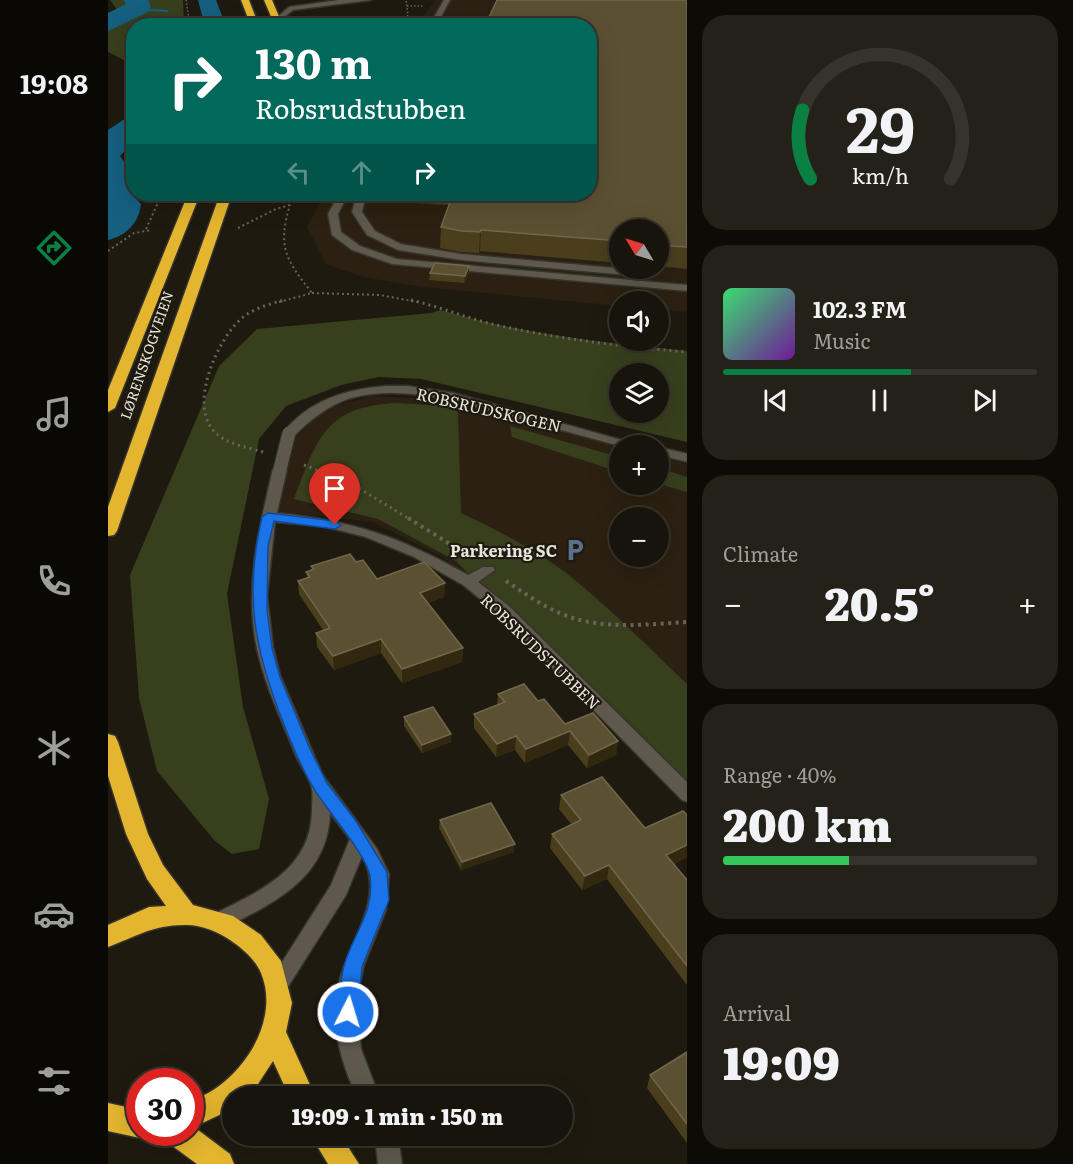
<!DOCTYPE html>
<html lang="en">
<head>
<meta charset="utf-8">
<style>
	:root { --surface:#17140b; --page:#242119; --text:#f1f3f6; --muted:#9e9e9d; --line:#36332c; --accent:#0b8043 }
	body { margin:0; font-family:Literata,serif; background:var(--page); color:var(--text); height:100vh; display:flex; flex-direction:column; font-size:22px; white-space:nowrap }
	* { box-sizing:border-box; margin:0 }
	p { font-size:20px; color:var(--muted) }
	.icon { flex:none; width:33px; height:33px; fill:none; stroke:currentColor; stroke-width:2; stroke-linecap:round; stroke-linejoin:round }
	.map { position:relative; flex:1; overflow:hidden }
	.drawer { display:flex; flex-direction:column; gap:15px; padding:15px; background:#0d0b06; width:386px }
	.drawer>* { flex:none }
	.hud { position:absolute; left:18px; top:18px; width:471px; height:183px; border-radius:24px; box-shadow:0 6px 24px #0002,0 0 0 2px var(--line); background:#00695c; color:#fff; overflow:hidden }
	.needle { width:39px; rotate:308deg }
	.controls { position:absolute; left:501px; top:219px; display:grid; gap:12px }
	.controls a { display:grid; place-items:center; width:60px; height:60px; border-radius:50%; background:var(--surface); box-shadow:0 6px 24px #0002,0 0 0 2px var(--line); font-size:30px }
	.speed { position:absolute; left:18px; top:1068px; display:flex; gap:12px; font-size:30px; font-weight:700; text-align:center }
	.speed>* { display:grid; place-content:center; width:78px; height:78px; border-radius:50%; background:var(--surface); box-shadow:0 6px 24px #0002,0 0 0 2px var(--line); line-height:1 }
	.speed .limit { border:9px solid #d22; background:#fff; color:#111 }
	.pin { position:absolute; display:grid; place-items:center; width:51px; height:51px; color:#fff; margin:-62px -26px; border-radius:50% 50% 50% 0; rotate:-45deg; box-shadow:0 0 6px #0007 }
	.pin .icon { rotate:45deg }
	.me { position:absolute; width:66px; margin:-33px; rotate:5deg; stroke-linejoin:round; filter:drop-shadow(0 0 4px #0008) }
	.turn { display:flex; align-items:center; gap:21px; height:126px; padding:0 30px; font-size:27px }
	.turn .icon { width:78px; height:78px; stroke-width:2.5 }
	.turn b { display:block; font-size:42px; line-height:51px }
	.lanes { display:flex; align-items:center; height:57px; padding:0 30px; background:#0003; justify-content:center; gap:30px; direction:ltr }
	.lanes .off { opacity:.35 }
	.big { font-size:45px; font-weight:800; line-height:1.1 }
	.drawer .widget { flex:1; display:flex; flex-direction:column; justify-content:center; gap:9px; min-width:0; padding:0 21px; border-radius:24px; background:var(--page) }
	.drawer .dial { align-items:center; gap:0 }
	.dial svg { height:156px; overflow:visible; fill:none; stroke:var(--line); stroke-width:7; stroke-linecap:round; text-anchor:middle }
	.dial text { fill:var(--text); stroke:none }
	.song { display:flex; align-items:center; gap:18px }
	.cover { width:72px; height:72px; border-radius:9px; background:linear-gradient(135deg,hsl(140 70% 55%),hsl(280 70% 35%)) }
	.played { height:6px; border-radius:3px; background:linear-gradient(90deg,var(--accent) 60%,var(--line) 60%) }
	.keys { display:flex; justify-content:space-around; direction:ltr }
	.heat { display:flex; justify-content:space-between; align-items:center; font-size:33px; direction:ltr }
	.charge { height:9px; border-radius:4px; background:linear-gradient(90deg,#34c759 40%,var(--line) 0) }
	.trip { position:absolute; left:114px; top:1086px; width:351px; height:60px; border-radius:30px; background:var(--surface); box-shadow:0 6px 24px #0002,0 0 0 2px var(--line); font-weight:800; line-height:60px; text-align:center }
	main { display:flex; flex:1; min-height:0 }
	.menu { display:flex; flex-direction:column; width:108px; justify-content:space-around; align-items:center; background:#090804; color:var(--muted) }
	.menu .icon { width:42px; height:42px }
	.menu .active { color:var(--accent) }
	.menu b { font-size:27px; color:var(--text) }
	.map>svg:first-child { display:block }
	.industrial { fill:#2b2011; fill-rule:evenodd }
	.green { fill:#383f1d; fill-rule:evenodd }
	.water { fill:#155f81 }
	.lines { fill:none; stroke-linecap:round; stroke-linejoin:round }
	.stream { fill:#155f81; fill-rule:evenodd }
	.river { fill:#155f81; fill-rule:evenodd }
	.minor-casing { stroke:#36332d; stroke-width:3 }
	.highway-casing { stroke:#36332d; stroke-width:3 }
	.path-far3 { stroke:#68645a; stroke-width:1.5; stroke-dasharray:1.5 2; stroke-linecap:butt }
	.path-far2 { stroke:#68645a; stroke-width:2; stroke-dasharray:2 3; stroke-linecap:butt }
	.path-far1 { stroke:#68645a; stroke-width:3; stroke-dasharray:2 4; stroke-linecap:butt }
	.path { stroke:#68645a; stroke-width:4; stroke-dasharray:3 4.5; stroke-linecap:butt }
	.minor { fill:#5e594c; fill-rule:evenodd }
	.highway { fill:#e4b52e; fill-rule:evenodd }
	.minor-bridge-casing { stroke:#36332d; stroke-width:15; stroke-linecap:butt }
	.minor-bridge { stroke:#5e594c; stroke-width:13 }
	.wall { fill:#4a3e1d }
	.shaded-wall { fill:#32280f }
	.building { fill:#5b5032; stroke:#71674d; stroke-width:1.5 }
	.route { fill:#1a73e8; stroke:#114b97; stroke-width:1.5 }
	.labels { text-anchor:middle; dominant-baseline:central; stroke-width:4.5; stroke-linejoin:round; paint-order:stroke }
	.far-street-label { font-size:14px; fill:#e8e5de; stroke:#1f1a0f }
	.street-label { font-size:16px; fill:#e8e5de; stroke:#1f1a0f }
	.poi-label { font-size:16px; font-weight:bold; fill:#e8e5de; stroke:#1f1a0f; text-anchor:end }
</style>
</head>
<body>
<main>
<nav class="menu">
<b>19:08</b>
<svg class="icon active" aria-label="directions" viewBox="0 0 24 24"><path d="M12 3l9 9-9 9-9-9zM9 14v-3h6M13 9l2 2-2 2"/></svg>
<svg class="icon" aria-label="music" viewBox="0 0 24 24"><path d="M9 18V5l10-2v13"/><circle cx="6" cy="18" r="3"/><circle cx="16" cy="16" r="3"/></svg>
<svg class="icon" aria-label="phone" viewBox="0 0 24 24"><path d="M5 4h4l2 5-3 2q2 4 5 5l2-3 5 2v4C11 20 4 13 5 4z"/></svg>
<svg class="icon" aria-label="climate" viewBox="0 0 24 24"><path d="M12 3v18M4 7l16 10M4 17L20 7"/></svg>
<svg class="icon" aria-label="car" viewBox="0 0 24 24"><path d="M5 17H2v-5l4-1 3-4h7l3 4 3 1v5h-3M9 17h6M6 11h13"/><circle cx="7" cy="17" r="2"/><circle cx="17" cy="17" r="2"/></svg>
<svg class="icon" aria-label="filters" viewBox="0 0 24 24"><path d="M4 7h16M4 17h16"/><circle cx="9" cy="7" r="2"/><circle cx="15" cy="17" r="2"/></svg>
</nav>
<div class="map">
<svg width="580" height="1164" viewBox="0 0 580 1164">
	<rect width="100%" height="100%" fill="#1f1a0f"/>
	<path class="industrial" d="M327,0H579V312L551,309L550,302H512L511,306L314,287L255,277L218,264L199,227L217,194H482V26L310,25ZM512,230H550V268H512Z
		M264,396L347,400L511,446L512,484H550L551,456L579,464V802L472,688L377,595L336,558L265,522L165,511L188,437L219,408ZM512,518H550V556H512Z"/>
	<path class="green" d="M2,0H75L76,25L26,26L25,60H16L0,52V16L11,12Z
		M333,310C417,335 493,342 579,351V442L313,379L271,377L233,385L178,406L151,439L119,594L135,707L161,799L151,849L124,854L106,840L49,771L31,698L22,575L111,366L149,329L323,313ZM512,374H550V412H512Z
		M289,403L339,406L350,412L353,513C388,529 425,549 457,572C500,606 539,646 579,684V798L348,561L270,519L186,499C209,440 216,406 289,403Z
		M402,426L511,457V472L404,437Z
		M551,468L579,477V492L551,484Z"/>
	<path class="water" d="M90,0H108L116,21L96,23Z"/>
	<g class="lines">
		<path class="stream" d="M26,8L59,10L61,11L59,12L27,10Z"/>
		<path class="river" d="M16,0H40L43,7L40,12L0,31V13L18,4Z
			M26,118V141L12,156L16,162L20,190L33,204C31,223 18,236 0,240V130L15,120Z"/>
		<g class="minor-casing">
			<path id="minor" d="M231,0H263L185,10L171,21L166,20L181,7Z
				M336,0H342L328,26H321Z
				M231,194H240L230,214L233,232L252,246L289,259L580,285V291L284,264L244,250L224,235L220,214Z
				M249,194H258L254,212L267,231L293,244L353,254L529,270L534,273L529,276L353,260L290,250L259,235L244,212Z
				M278,386H300L345,393L535,446H512C475,436 438,426 401,416C350,402 295,384 243,398C220,405 202,420 186,436H176L175,433C200,400 239,389 278,386Z
				M550,447L580,454V462L550,455Z
				M172,465L179,469L169,513C247,521 292,537 360,575L375,567H385L387,570L370,582L401,606L580,783V802L574,800L391,614L355,585L306,557L258,537L214,526L167,522L159,596L165,647L172,675L214,774L269,849L281,874L278,910L256,965L249,997L253,1049L271,1096H249C234,1066 225,1032 228,998C232,952 281,902 254,856L238,895L176,993L169,996L162,993L159,986L223,885L242,839L222,813C220,876 170,901 120,926L113,929L106,926L103,920L106,914C152,891 202,870 204,812C204,805 205,796 204,789C202,778 193,766 188,756C174,721 157,686 149,649C136,588 151,528 165,469Z
				M267,1136H290L294,1164H270Z"/>
		</g>
		<g class="highway-casing">
			<path id="highway" d="M133,0H141L151,26H143Z
				M156,0H164L175,26H167Z
				M80,194H92L7,408L0,412V390Z
				M112,194H124L9,531L6,535L0,536V507Z
				M0,734L7,736L10,742L40,834L55,865L85,905L125,916L153,935L173,961L184,1003L178,1032L207,1096H181L165,1061L148,1087L139,1096H124V1109L86,1127L122,1154L126,1164H89L59,1142L55,1132H82V1101C130,1086 174,1023 153,973C147,959 134,948 122,940C110,932 94,925 79,925C47,924 29,936 0,947V925L41,907L58,906L39,879L18,834L0,776Z
				M0,1103L32,1110V1132L42,1134L32,1138L0,1131Z
				M203,1136H233L251,1164H220Z"/>
		</g>
		<path class="path-far3" d="M78,0L82,26
			M299,6H315
			M266,26L298,18L300,15L298,0"/>
		<path class="path-far2" d="M130,228L168,209L182,205L186,194
			M38,229L54,194
			M0,251L26,233L44,230
			M204,293L272,295L309,302
			M171,302L204,293C178,260 169,247 182,205"/>
		<path class="path-far1" d="M303,300C332,307 359,318 388,325C451,339 516,347 580,352
			M155,452C139,447 116,444 105,430C81,403 110,338 134,318C146,308 162,304 176,300
			M196,465L244,484L303,520"/>
		<path class="path" d="M300,518L347,547
			M398,581C418,594 437,608 459,616C496,630 541,624 580,622"/>
		<use href="#minor" class="minor"/>
		<use href="#highway" class="highway"/>
		<g class="minor-bridge-casing">
			<path id="minor-bridge" d="M172,469L181,433"/>
		</g>
		<use href="#minor-bridge" class="minor-bridge"/>
	</g>
	<path class="wall" d="M579,0V269L550,266V230H512V263L372,251L371,253L353,252L332,248L333,227L341,205L307,203V194H482Z
		M322,273H361L356,283L321,280Z
		M248,562L269,579L337,583L336,597L320,603L355,648L354,662L294,683L273,653L226,670L209,647L208,633L215,630L191,594L190,581L199,578L198,572L204,570L203,566Z
		M390,694L430,701L457,724L510,741L508,755L479,768L460,745L417,763L407,750L388,757L366,728V714L389,705Z
		M296,717L343,742L314,753L296,726Z
		M453,795L537,828L579,857L566,864L579,880V985L499,879L474,890L442,848L444,834L464,825L451,809Z
		M332,820L406,852L353,870L331,828Z
		M579,1052V1143L539,1088L542,1075Z"/>
	<path class="shaded-wall" d="M373,230L372,251L371,253L372,232Z
		M361,266V273L356,283L357,276Z
		M337,583L336,597L312,606V593Z
		M273,639V653L226,670L225,656Z
		M355,648L354,662L294,683V669Z
		M462,731L460,745L417,763L418,749Z
		M343,734V742L314,753V745Z
		M408,736L407,750L388,757L389,744Z
		M510,741L508,755L479,768L481,755Z
		M407,844L406,852L353,870L354,862Z
		M579,845V857L555,869L558,855Z
		M501,865L499,879L474,890L477,876Z"/>
	<path class="building" d="M389,0H579V247L550,245V230H512V241L373,230L372,232L354,231L333,227L345,194H482V26H377Z
		M327,263L361,266L357,276L322,273Z
		M242,554L248,562L255,560L269,579L316,562L337,583L312,593L355,648L294,669L273,639L225,656L208,633L222,628L190,581L202,577L198,572L206,569L203,566Z
		M416,684L430,701L436,699L457,724L485,713L510,741L481,755L462,731L418,749L408,736L389,744L366,714L397,702L390,694Z
		M325,707L343,734L314,745L296,717Z
		M494,777L537,828L575,811L579,815V845L558,855L579,880V966L501,865L477,876L444,834L473,820L453,795Z
		M383,803L407,844L354,862L332,820Z
		M579,1052V1124L542,1075Z"/>
	<path class="route" d="M160,513L227,521L233,525L227,529L166,521L160,546L159,610L164,648L172,677L202,749L219,783L248,821L279,872L281,900L254,967L250,1012L247,1018L240,1021L233,1018L230,1012C232,997 232,980 236,966C245,933 267,913 262,876C259,856 220,811 208,792C194,770 184,745 175,722C146,649 136,594 154,517Z"/>
	<defs>
		<g id="parking-bare" transform="scale(1.8)"><path d="M-3.5-5.5H1a3.5 3.5 0 0 1 0 7H-1V5.5H-3.5ZM-1-3.4V-.6H.8a1.4 1.4 0 0 0 0-2.8Z" fill="#5c6f8a" stroke="#1f1a0f" stroke-width="2.5" paint-order="stroke"/></g>
	</defs>
	<g fill-rule="evenodd">
		<use href="#parking-bare" x="467" y="550"/>
	</g>
	<g class="labels">
		<g class="far-street-label">
			<text transform="translate(38 355) rotate(-71)">LØRENSKOGVEIEN</text>
		</g>
		<g class="street-label">
			<text transform="translate(381 409) rotate(13)">ROBSRUDSKOGEN</text>
			<text transform="translate(433 651) rotate(44)">ROBSRUDSTUBBEN</text>
		</g>
		<g class="poi-label">
			<text x="449" y="550">Parkering SC</text>
		</g>
	</g>
</svg>
<div class="controls">
<a><svg class="needle" viewBox="-14 -14 28 28"><path d="M0-13l5 13h-10z" fill="#e53935"/><path d="M0 13l5-13h-10z" fill="#9e9e9d"/></svg></a>
<a><svg class="icon" aria-label="sound" viewBox="0 0 24 24"><path d="M4 9h4l5-4v14l-5-4H4zM17 9q2 3 0 6"/></svg></a>
<a><svg class="icon" aria-label="layers" viewBox="0 0 24 24"><path d="M12 4l9 5-9 5-9-5zM3 14l9 5 9-5"/></svg></a>
<a>+</a>
<a>−</a>
</div>
<div class="speed"><div class="limit">30</div></div>
<div class="pin" style="left:227px;top:525px;background:#d93025"><svg class="icon" aria-label="arrive" viewBox="0 0 24 24"><path d="M6 21V4h12l-3 4 3 4H6"/></svg></div>
<svg class="me" style="left:240px;top:1012px" viewBox="-20 -20 40 40"><circle r="17" fill="#1a73e8" stroke="#fff" stroke-width="3"/><path d="M0-11L8 9 0 5-8 9z" fill="#fff"/></svg>
<div class="trip">19:09 · 1 min · 150 m</div>
<div class="hud">
<div class="turn"><svg class="icon" aria-label="right" viewBox="0 0 24 24"><path d="M7 20v-9h11M14 6l5 5-5 5"/></svg><div><b>130 m</b>Robsrudstubben</div></div>
<div class="lanes"><svg class="icon off" aria-label="left" viewBox="0 0 24 24"><path d="M17 20v-9H6M10 6l-5 5 5 5"/></svg><svg class="icon off" aria-label="ahead" viewBox="0 0 24 24"><path d="M12 20V5M6 11l6-6 6 6"/></svg><svg class="icon" aria-label="right" viewBox="0 0 24 24"><path d="M7 20v-9h11M14 6l5 5-5 5"/></svg></div>
</div>
</div>
<section class="drawer">
<div class="widget dial"><svg viewBox="0 0 100 80">
<path d="M14 69A42 42 0 1 1 86 69"/>
<path d="M14 69A42 42 0 0 1 10 34" stroke="#0b8043"/>
<text x="50" y="56" font-size="32" font-weight="700">29</text>
<text x="50" y="72" font-size="11">km/h</text>
</svg></div>
<div class="widget">
<div class="song"><i class="cover"></i><div><b>102.3 FM</b><p>Music</p></div></div>
<div class="played"></div>
<div class="keys"><svg class="icon" aria-label="previous" viewBox="0 0 24 24"><path d="M18 5L8 12l10 7zM5 5v14"/></svg><svg class="icon" aria-label="pause" viewBox="0 0 24 24"><path d="M8 5v14M16 5v14"/></svg><svg class="icon" aria-label="next" viewBox="0 0 24 24"><path d="M6 5l10 7-10 7zM19 5v14"/></svg></div>
</div>
<div class="widget"><p>Climate</p>
<div class="heat"><a>−</a><b class="big">20.5°</b><a>+</a></div>
</div>
<div class="widget"><p>Range · 40%</p><b class="big">200 km</b><div class="charge"></div></div>
<div class="widget"><p>Arrival</p><b class="big">19:09</b></div>
</section>
</main>
</body>
</html>
